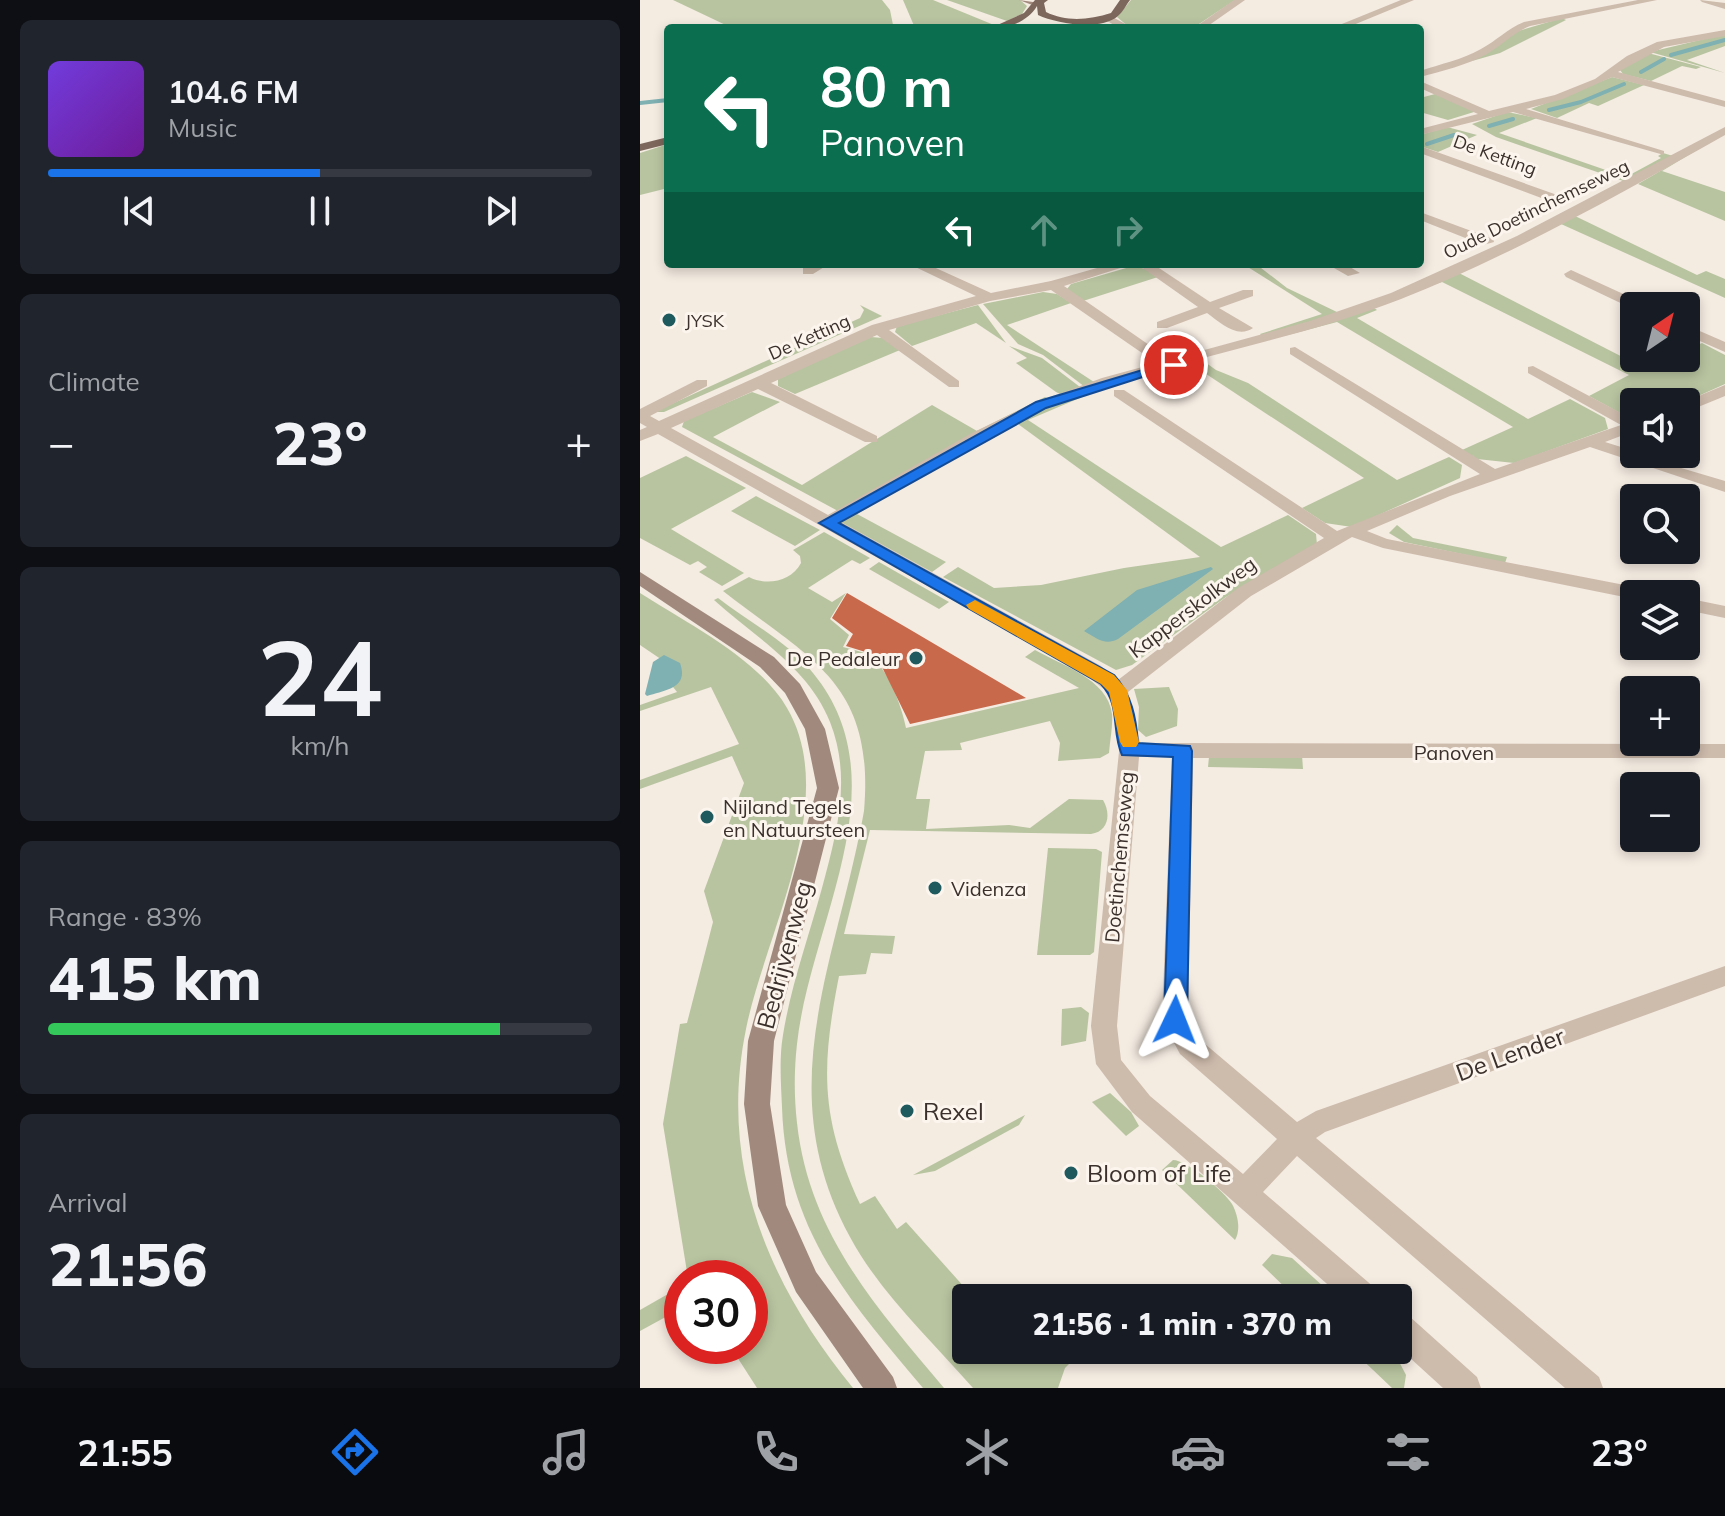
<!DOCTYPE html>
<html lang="en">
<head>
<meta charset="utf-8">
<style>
	:root { --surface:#171b24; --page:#20242c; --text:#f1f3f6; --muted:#9ea1a6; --line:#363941; --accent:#1a73e8 }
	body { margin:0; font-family:Mulish,sans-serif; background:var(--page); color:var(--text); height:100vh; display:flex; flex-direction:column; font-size:30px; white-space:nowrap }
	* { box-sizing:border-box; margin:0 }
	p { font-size:26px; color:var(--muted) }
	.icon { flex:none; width:44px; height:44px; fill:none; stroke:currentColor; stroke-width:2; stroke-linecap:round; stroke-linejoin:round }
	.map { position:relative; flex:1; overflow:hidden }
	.panel { display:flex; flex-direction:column; gap:20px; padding:20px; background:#0d0f14; width:640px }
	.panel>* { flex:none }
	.top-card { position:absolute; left:24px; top:24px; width:760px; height:244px; border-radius:8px; box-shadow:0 4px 12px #0003; background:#0b6e4f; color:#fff; overflow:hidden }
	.needle { width:52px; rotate:35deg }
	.buttons { position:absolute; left:980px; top:292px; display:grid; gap:16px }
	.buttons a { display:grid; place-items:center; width:80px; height:80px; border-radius:8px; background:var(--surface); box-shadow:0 4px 12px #0003; font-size:40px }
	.speed { position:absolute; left:24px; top:1260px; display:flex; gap:16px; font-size:40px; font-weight:700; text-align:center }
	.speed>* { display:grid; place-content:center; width:104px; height:104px; border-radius:50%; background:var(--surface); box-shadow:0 4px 12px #0003; line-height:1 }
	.speed .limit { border:12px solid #d22; background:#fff; color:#111 }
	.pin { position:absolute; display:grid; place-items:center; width:68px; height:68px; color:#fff; margin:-34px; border:4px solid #fff; border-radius:50%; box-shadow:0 2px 8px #0007 }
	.me { position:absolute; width:88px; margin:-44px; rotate:2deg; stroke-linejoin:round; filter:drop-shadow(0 0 6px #0008) }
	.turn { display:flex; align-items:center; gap:28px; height:168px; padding:0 24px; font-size:36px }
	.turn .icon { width:104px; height:104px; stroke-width:2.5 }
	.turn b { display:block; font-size:56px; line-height:68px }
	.lanes { display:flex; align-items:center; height:76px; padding:0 24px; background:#0003; justify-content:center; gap:40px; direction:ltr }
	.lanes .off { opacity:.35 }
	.big { font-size:60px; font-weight:800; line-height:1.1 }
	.panel .widget { flex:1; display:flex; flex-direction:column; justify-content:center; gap:12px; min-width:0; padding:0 28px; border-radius:12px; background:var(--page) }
	.panel .dial { align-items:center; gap:0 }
	.dial b { font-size:104px; line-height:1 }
	.song { display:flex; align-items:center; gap:24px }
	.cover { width:96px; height:96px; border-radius:12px; background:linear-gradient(135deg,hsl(260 70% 55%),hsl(280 70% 35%)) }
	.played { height:8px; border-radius:4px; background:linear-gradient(90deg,var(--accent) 50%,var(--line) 50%) }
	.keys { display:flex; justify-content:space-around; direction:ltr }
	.heat { display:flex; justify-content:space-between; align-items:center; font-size:44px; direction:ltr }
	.charge { height:12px; border-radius:6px; background:linear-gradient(90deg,#34c759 83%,var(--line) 0) }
	.trip { position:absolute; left:312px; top:1284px; width:460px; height:80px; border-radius:8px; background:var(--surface); box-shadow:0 4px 12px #0003; font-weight:800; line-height:80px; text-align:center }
	.menu { display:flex; height:128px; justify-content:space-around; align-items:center; background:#090b0e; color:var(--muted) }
	.menu .icon { width:56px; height:56px }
	.menu .active { color:var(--accent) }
	.menu b { font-size:36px; color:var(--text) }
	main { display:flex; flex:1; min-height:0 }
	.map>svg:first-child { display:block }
	.green { fill:#b8c4a0 }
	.water { fill:#7fb0b2 }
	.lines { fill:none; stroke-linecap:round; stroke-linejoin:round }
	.stream { stroke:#7fb0b2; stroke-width:4 }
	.building { fill:#c8694b }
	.street { fill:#cdbbac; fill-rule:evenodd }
	.secondary { fill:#a18a7d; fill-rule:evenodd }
	.primary { fill:#7d675c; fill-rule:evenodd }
	.route { fill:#1a73e8; stroke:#114b97; stroke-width:2 }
	.slow { fill:#f59e0b }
	.poi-dot { fill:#1f5a5e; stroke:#fbf5ee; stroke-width:3 }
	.labels { text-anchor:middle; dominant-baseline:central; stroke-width:6; stroke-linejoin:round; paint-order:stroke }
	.far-street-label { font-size:18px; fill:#3b302b; stroke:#fbf5ee }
	.far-poi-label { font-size:18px; fill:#3b302b; stroke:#fbf5ee; text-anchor:start }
	.street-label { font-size:20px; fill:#3b302b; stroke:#fbf5ee }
	.poi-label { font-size:20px; fill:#3b302b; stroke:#fbf5ee; text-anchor:start }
	.near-street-label { font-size:24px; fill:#3b302b; stroke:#fbf5ee }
	.near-poi-label { font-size:24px; fill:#3b302b; stroke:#fbf5ee; text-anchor:start }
</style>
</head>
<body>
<main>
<section class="panel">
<div class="widget">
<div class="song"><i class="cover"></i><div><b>104.6 FM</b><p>Music</p></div></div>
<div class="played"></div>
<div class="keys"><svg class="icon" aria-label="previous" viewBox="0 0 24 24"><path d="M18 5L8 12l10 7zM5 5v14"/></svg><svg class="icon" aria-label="pause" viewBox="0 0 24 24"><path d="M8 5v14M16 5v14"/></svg><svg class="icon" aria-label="next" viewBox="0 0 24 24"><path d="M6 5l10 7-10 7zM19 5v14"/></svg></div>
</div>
<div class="widget"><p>Climate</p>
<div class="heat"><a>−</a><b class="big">23°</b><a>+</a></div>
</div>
<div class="widget dial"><b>24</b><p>km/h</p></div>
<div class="widget"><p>Range · 83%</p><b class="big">415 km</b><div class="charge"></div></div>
<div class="widget"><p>Arrival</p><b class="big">21:56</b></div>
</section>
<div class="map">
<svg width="1085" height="1388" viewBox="0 0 1085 1388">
	<rect width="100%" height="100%" fill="#f4ebe1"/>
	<path class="green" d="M33,0H242L250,10L253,25L236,28H92Z
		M263,0H293L354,25L346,28H275Z
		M307,0H380L387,6L382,14L367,21Z
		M491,0H595L553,28H490L477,17Z
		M922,18L926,20L860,53L832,61L878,31Z
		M1085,34V46L1047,60L1085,73L1010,52Z
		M1008,53L1061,67L1056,69L1042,66L1011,81L983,74L980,70Z
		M972,77L1004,85L958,106L949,103L917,118L891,109Z
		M795,94L833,110L834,112L808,120L780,112V98Z
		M867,112L897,118L859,133L986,177L1021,158L1018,156L1023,153L1033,156L986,182L856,137L832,124Z
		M807,127L837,135L798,152L780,146V135Z
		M1085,133L1022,171L1085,192V221L998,184Z
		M28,144V188L0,195V153Z
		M935,216L1057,275L1066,271L1085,279V298L921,224Z
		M603,264H616L647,288L699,313L622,336L620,334L682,314Z
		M493,266L506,269L518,277L443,301L427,289L431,284Z
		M817,272L1004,368L1027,358H1046V350L1062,343L1085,355V384L1045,402H994V416L980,413L949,396L989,375L802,282L777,290Z
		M403,292L417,294L431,303L367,325L454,382L445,387L403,355L378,344L343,304Z
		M220,305L242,316L24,412H14L220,318L224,310Z
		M338,305L366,343L336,323L272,346L255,332L257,326Z
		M734,308L737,310L717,318L888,419L930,399L965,418L968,429L874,463L837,459L822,450L873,427L697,322L644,336Z
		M231,337L243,338L260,350L155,394L138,386V379Z
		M369,346L402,358L440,387L422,395L416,392L376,363L387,358Z
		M562,360L576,370L608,383L757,480L809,457L822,465L820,478L712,527L685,523L662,508L724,478L551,364L474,385Z
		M468,386L388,420L581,547L648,515L676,534L677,545L586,597L492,665L476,670L303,577L318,567L354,588L401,585L484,568L560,557L378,424L333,448L331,446L387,415Z
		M112,392L140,402L73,437L162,485L292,405L337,431L405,397L409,399L198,511L42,427L44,421Z
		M46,456L106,488L31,529L104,573L82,586L59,572L67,567L58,561L50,565L0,538V478Z
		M252,489L257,490L217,514L306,562L292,572L199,521Z
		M116,496L180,530L155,546L91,511Z
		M757,525L773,538L867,557L865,563L764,542L749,533Z
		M184,532L230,558L220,564L212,560L168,588L192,602L206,593L190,619L209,635L203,647C210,649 221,651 228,655C247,665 262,707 266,728L439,688L385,657L395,650C421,665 468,679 472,714C473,726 470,740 469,753L460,758L418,761L420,743L410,721L320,743L322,750L285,751L276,799H290L286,829L369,825L390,828L429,799L463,800C471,813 469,832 451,834L230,830L204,934L255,936L252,954L231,953L226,974L199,976C181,1068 180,1117 220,1204L235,1196L257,1229L266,1222L334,1298H326V1350H443L425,1368L418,1388H333C292,1341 240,1293 210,1237C129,1088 197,962 224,811C235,682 170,659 83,591L109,577C126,586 151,582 161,563L160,556L153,550Z
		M239,562L309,602L299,609L229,569Z
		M0,593C48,624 118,658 147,708C201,800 125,934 106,1029C78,1166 128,1284 213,1388H117L90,1346H110V1278H48L23,1124L40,1024L47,1023L73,922L64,891L104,783L92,756L0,789V780L99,744L71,687L0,711V705L37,692L33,687L31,666L0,645Z
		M78,598C109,622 148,642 173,673C263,783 170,923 157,1044C154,1070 154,1097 157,1123C169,1233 236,1307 304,1388H283C208,1299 146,1230 142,1107C141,1084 139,1058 143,1035C151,985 169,936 182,888C197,832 212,778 190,722C169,668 115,637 74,600Z
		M529,687L538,709L537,726L506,737L498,730L499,707L494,689Z
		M662,755L663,769L568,767L569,757Z
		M408,848L456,849L462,852L454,952L450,955H397Z
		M441,1007L449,1013L446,1041L421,1046L422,1009Z
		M470,1093L491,1112L499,1126L486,1136L452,1102Z
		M385,1115L379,1125L295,1171L273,1175Z
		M533,1160C547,1160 585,1192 592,1204C598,1215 601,1230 595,1240L522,1170Z
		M632,1254L652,1258L696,1298H656L622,1265Z
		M42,1286V1308L0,1331V1310Z
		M712,1350H753L766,1375L764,1388H752Z"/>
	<path class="water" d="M571,567L573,569L478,639C465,646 456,638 444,631L497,590Z
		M24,655L40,663C49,688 26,690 7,696L5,694L13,662Z"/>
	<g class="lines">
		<path class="stream" d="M1031,55L1085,40
			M1001,72L1024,59
			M0,103L28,100
			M909,110L941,102L984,84
			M849,126L873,119
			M787,144L814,135"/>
	</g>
	<path class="building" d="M207,593L269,629L386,698L270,724L242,667L232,654L206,646L213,634L192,618Z"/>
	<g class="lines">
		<path class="street" d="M594,0H605L565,28H554Z
			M761,0H774L706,28H692Z
			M998,0H1017L890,26C873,33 862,45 847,54C827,65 802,71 780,77V71C800,64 822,60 841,49C856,41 867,29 884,22Z
			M1060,0L1085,3V9L1062,2Z
			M467,14L489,26L491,28H479L464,19Z
			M1085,30V36L1024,47L978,72L1085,101V107L972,77L923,99L886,109L1024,151V155L873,112L780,135V129L838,114L780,88V81L849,111L915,95L955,79L987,56L1017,42Z
			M1085,127V135C980,194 874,254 761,299C654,341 538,358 430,399C349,430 276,479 201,522L461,666L478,680L598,588L684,538L474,396V390H484L697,531L840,474L650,354V348L655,347L855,469L981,425L888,373V367L893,366L994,420V431L965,442L994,451V454L1085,481V492L950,447L810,496L727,531L747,539L1000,588L1009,594H994V599L743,548L712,537L611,596L488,692L500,743L1085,744V758H553L548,1019L558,1038L657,1122L676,1111L1085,966V986L685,1132L676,1138L959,1377L963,1388H925L657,1156L623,1192L735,1288L740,1298H703L492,1112L456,1064L451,1026L480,742L469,693L447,676L18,434L0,441V430L7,427L0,423V409L57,380H67V386L10,416L19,421L232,325L336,296L269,264H287L351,293L411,281L471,264H493L424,286L512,347V353H502L411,290L350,301L249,330L319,381V387H309L237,335L131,383L237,436V442H225L118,389L31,428L188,515L330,434L391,404L462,378L670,321L751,293L877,236ZM499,757H532L522,1020L540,1054L637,1139L603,1174L510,1096L481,1060L477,1026Z
			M780,146L920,196L922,199L912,202L780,153Z
			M780,212L853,239L854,242L843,245L780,220Z
			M172,264H189L173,274H163V268Z
			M497,264H513L570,302L603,290H613V296L579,308L613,328C597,339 581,323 567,313L527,328H517V322L558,307Z
			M687,264H705L720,273L708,276Z
			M931,270L1003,303L1005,306H994L993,309L926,277L924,274Z
			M1046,325L1085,342V352L1046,335Z
			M1085,385V396L1046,412L1044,402Z
			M1046,598L1085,606V618L1046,610Z
			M758,1312L769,1316L837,1377L841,1388H803L758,1347Z"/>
		<path class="secondary" d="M379,0L400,3L395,6Z
			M0,572L134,657L160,684L185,729L199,788L134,1041L130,1104L146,1205L176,1272L253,1377L257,1388H223L156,1292L118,1206L104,1104L108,1041L177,788L165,729L145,693L120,667L0,586Z"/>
		<path class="primary" d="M395,0H408L404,3L406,12C426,22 449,20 471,13L480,0H490C486,5 483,12 478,16C461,31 417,24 398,15L397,6C388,21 369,29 353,27L384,13Z
			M28,137V144L0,151V144Z"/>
	</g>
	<path class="route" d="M529,362L540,365L406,408L199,523L474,675C492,695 496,718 498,743L550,746L552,751L547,1020L543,1027L535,1030L527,1027L524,1020L533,757L482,755C471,731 481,705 461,684L179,523L396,402Z"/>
	<path class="slow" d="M335,600L474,675L487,690L499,742L496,747H483L480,742L469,692L461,684L329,609L326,605Z"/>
	<g class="poi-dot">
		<circle cx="29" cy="320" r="8"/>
		<circle cx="276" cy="658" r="8"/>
		<circle cx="67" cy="817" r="8"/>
		<circle cx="295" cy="888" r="8"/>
		<circle cx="267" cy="1111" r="8"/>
		<circle cx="431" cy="1173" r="8"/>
	</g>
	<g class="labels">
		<g class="far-street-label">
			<text transform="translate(855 155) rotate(20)">De Ketting</text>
			<text transform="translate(896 209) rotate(-26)">Oude Doetinchemseweg</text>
			<text transform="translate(169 337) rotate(-24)">De Ketting</text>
		</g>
		<g class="far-poi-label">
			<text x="45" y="320">JYSK</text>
		</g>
		<g class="street-label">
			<text transform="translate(552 607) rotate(-37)">Kapperskolkweg</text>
			<text x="814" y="752">Panoven</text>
			<text transform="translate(479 857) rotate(-85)">Doetinchemseweg</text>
		</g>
		<g class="poi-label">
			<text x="260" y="658" text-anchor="end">De Pedaleur</text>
			<text x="83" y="806">Nijland Tegels<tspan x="83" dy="23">en Natuursteen</tspan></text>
			<text x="311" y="888">Videnza</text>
		</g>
		<g class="near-street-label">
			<text transform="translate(144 955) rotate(-75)">Bedrijvenweg</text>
			<text transform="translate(870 1054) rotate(-20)">De Lender</text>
		</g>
		<g class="near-poi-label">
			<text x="283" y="1111">Rexel</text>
			<text x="447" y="1173">Bloom of Life</text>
		</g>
	</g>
</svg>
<div class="buttons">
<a><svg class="needle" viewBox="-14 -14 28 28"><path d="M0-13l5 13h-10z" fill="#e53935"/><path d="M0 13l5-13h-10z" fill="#9ea1a6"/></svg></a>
<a><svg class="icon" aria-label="sound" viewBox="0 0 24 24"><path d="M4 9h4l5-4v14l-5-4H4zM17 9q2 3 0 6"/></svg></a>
<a><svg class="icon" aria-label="search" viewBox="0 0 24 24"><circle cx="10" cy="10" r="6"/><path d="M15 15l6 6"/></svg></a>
<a><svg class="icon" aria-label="layers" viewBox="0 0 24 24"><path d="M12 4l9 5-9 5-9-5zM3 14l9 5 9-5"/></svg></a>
<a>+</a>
<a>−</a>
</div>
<div class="speed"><div class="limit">30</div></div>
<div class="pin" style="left:534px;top:365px;background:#d93025"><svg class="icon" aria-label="arrive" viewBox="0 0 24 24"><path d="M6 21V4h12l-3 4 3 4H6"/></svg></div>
<svg class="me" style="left:535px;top:1020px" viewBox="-20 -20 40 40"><path d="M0-17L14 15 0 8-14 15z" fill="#1a73e8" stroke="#fff" stroke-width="4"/></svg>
<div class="trip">21:56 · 1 min · 370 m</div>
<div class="top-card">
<div class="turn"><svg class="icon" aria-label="left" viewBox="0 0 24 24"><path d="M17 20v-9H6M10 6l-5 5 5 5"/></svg><div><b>80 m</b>Panoven</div></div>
<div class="lanes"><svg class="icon" aria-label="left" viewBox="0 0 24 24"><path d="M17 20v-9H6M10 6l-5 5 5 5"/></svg><svg class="icon off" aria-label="ahead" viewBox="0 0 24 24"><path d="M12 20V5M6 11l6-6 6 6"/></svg><svg class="icon off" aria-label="right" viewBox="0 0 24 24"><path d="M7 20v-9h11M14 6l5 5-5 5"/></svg></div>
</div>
</div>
</main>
<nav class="menu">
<b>21:55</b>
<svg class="icon active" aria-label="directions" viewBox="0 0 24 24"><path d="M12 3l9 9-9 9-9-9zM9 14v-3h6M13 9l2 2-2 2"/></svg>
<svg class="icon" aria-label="music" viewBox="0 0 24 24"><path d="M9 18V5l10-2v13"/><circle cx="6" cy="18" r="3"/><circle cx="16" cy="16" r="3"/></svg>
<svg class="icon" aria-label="phone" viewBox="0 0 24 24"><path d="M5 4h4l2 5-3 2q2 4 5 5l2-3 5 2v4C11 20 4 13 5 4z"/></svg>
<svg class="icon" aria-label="climate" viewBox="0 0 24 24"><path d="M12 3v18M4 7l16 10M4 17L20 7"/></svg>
<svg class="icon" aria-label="car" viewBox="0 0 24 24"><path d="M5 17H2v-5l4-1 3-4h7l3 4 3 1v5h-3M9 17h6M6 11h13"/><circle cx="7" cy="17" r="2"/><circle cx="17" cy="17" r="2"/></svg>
<svg class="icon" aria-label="filters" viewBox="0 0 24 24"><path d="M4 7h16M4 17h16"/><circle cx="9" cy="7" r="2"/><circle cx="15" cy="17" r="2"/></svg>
<b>23°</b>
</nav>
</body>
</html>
